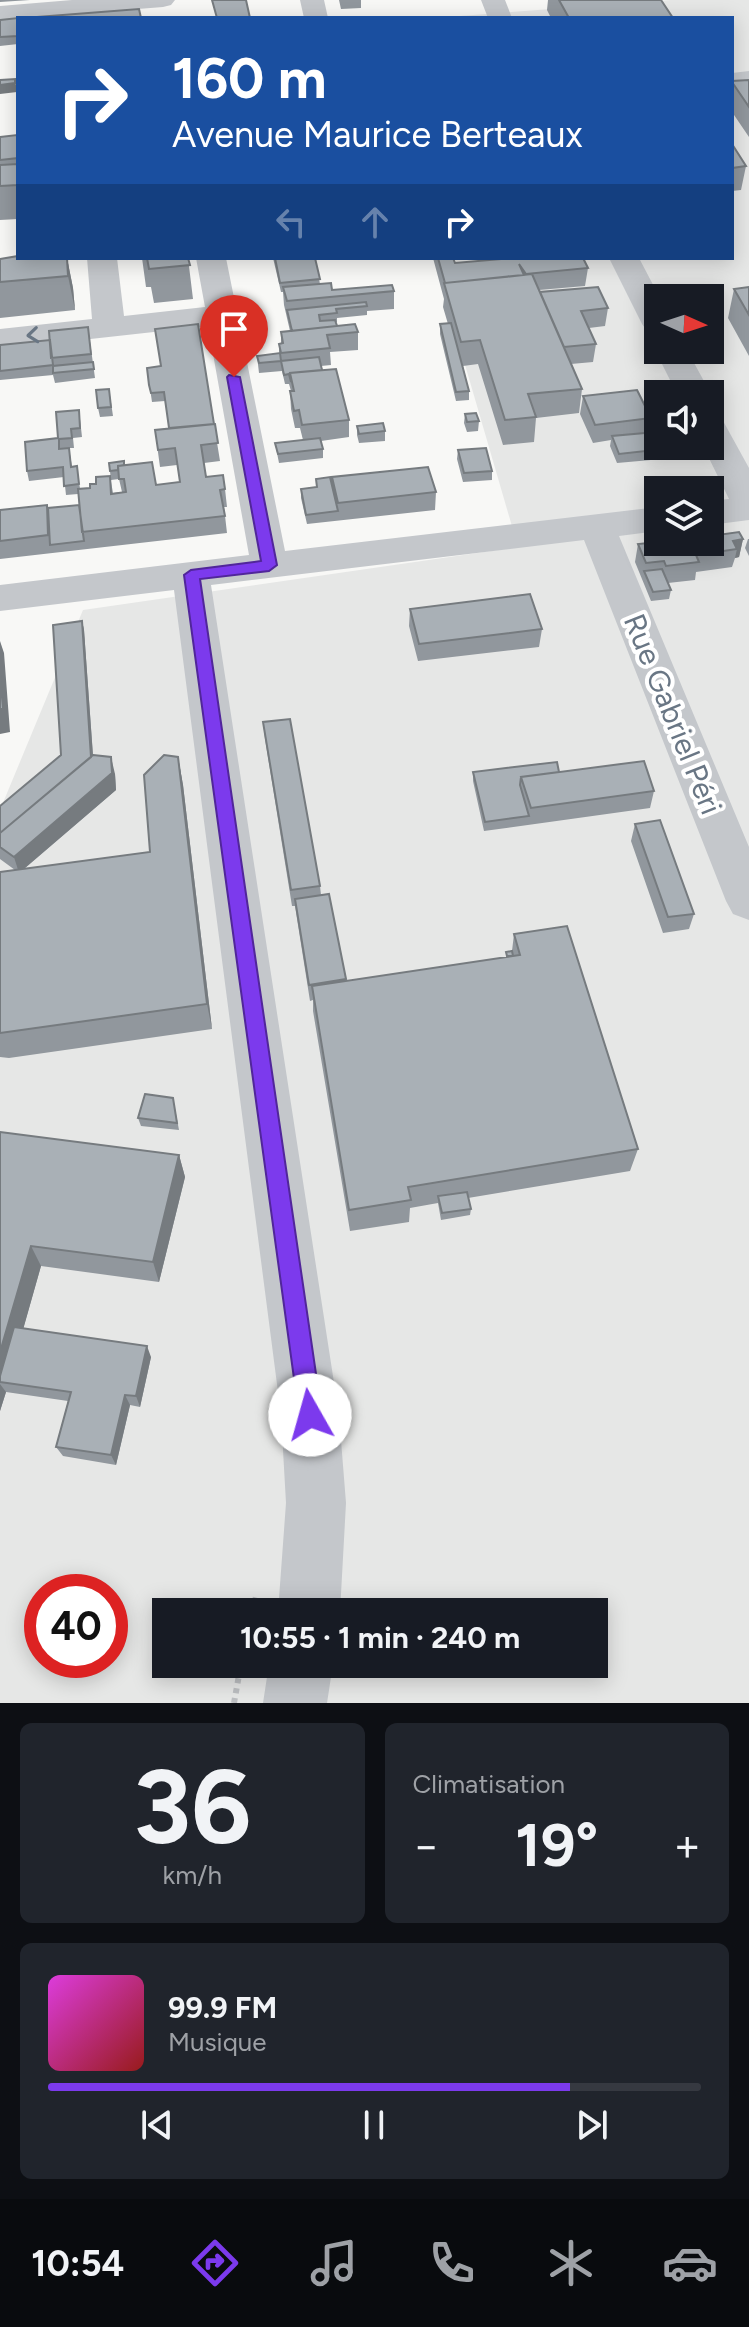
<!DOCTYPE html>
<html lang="fr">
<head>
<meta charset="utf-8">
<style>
	:root { --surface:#171b24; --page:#20242c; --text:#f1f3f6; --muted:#9ea1a6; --line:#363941; --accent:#7c3aed }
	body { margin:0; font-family:Figtree,sans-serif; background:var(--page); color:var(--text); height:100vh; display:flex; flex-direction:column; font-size:30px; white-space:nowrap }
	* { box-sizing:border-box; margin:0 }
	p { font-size:26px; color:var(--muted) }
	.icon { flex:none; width:44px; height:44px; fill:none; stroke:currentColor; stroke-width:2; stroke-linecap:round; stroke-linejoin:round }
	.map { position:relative; height:1703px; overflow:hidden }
	.sheet { display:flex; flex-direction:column; gap:20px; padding:20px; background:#0d0f14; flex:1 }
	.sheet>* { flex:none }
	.guide { position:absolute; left:16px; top:16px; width:718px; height:244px; border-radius:0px; box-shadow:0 4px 20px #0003; background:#1a4fa0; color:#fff; overflow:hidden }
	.needle { width:52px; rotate:93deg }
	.fabs { position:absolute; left:644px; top:284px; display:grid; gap:16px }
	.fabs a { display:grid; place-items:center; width:80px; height:80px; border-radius:0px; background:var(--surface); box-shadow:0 4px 20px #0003; font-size:40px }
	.speed { position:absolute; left:24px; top:1574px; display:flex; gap:16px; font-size:40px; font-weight:700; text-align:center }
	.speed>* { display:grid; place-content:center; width:104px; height:104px; border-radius:50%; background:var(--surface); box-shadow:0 4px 20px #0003; line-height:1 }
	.speed .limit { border:12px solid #d22; background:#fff; color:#111 }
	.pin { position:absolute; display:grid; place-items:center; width:68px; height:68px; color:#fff; margin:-82px -34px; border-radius:50% 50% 50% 0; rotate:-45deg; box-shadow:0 0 8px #0007 }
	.pin .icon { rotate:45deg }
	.me { position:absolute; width:88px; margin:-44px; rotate:353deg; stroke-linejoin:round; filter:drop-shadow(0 0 6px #0008) }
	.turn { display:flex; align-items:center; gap:28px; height:168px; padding:0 24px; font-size:36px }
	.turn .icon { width:104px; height:104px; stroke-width:2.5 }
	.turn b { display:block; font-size:56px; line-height:68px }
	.lanes { display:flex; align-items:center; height:76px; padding:0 24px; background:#0003; justify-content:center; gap:40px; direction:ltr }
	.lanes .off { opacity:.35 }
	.big { font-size:60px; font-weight:700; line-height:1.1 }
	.sheet .tile { flex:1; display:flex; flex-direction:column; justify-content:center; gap:12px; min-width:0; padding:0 28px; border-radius:12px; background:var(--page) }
	.sheet .dial { align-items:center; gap:0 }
	.dial b { font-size:104px; line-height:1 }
	.song { display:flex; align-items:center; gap:24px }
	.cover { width:96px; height:96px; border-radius:12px; background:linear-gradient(135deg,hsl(300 70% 55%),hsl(0 70% 35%)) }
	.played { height:8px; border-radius:4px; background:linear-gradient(90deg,var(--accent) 80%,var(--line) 80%) }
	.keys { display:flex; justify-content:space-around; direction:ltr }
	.heat { display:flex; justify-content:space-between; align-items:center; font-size:44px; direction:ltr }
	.sheet .tiles { flex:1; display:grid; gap:20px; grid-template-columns:1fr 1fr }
	.tile:last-child { grid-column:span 2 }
	.trip { position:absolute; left:152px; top:1598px; width:456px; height:80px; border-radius:0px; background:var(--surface); box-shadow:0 4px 20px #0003; font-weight:700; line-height:80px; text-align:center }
	.tab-bar { display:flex; height:128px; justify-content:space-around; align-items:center; background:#090b0e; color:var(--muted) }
	.tab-bar .icon { width:56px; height:56px }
	.tab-bar .current { color:var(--accent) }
	.tab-bar b { font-size:36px; color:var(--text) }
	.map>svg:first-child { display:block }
	.built { fill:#e6e7e6; fill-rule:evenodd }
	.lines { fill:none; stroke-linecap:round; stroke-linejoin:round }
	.path { stroke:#bcbec1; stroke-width:6; stroke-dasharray:5 5; stroke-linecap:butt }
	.minor { fill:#c4c7cb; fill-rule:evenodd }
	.wall { fill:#91979d }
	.shaded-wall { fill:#767b7f }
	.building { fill:#a9b0b6; stroke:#767b7f; stroke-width:2 }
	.oneway { stroke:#697684 }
	.route { fill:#7c3aed; stroke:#51269a; stroke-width:2 }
	.labels { text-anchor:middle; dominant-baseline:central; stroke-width:8; stroke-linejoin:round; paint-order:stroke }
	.street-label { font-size:30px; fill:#697684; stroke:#fff }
</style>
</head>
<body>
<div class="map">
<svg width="749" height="1703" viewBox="0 0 749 1703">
	<rect width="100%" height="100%" fill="#f8f8f6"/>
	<path class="built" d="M671,0H749V1703H0V810L83,610L518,547L434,258H732V18H433ZM658,298H710V350H658ZM658,394H710V446H658ZM658,490H710V542H658ZM42,1592H110V1660H42ZM166,1612H594V1664H166Z"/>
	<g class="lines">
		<path class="path" d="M252,1612L257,1593
			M234,1703L241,1664"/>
		<path class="minor" d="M72,0H175L171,5L163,7L0,20V6Z
			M300,0H324L328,18H304Z
			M481,0H505L512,18H488Z
			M749,71V87L732,89V73Z
			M87,258H117L124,316L205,307L196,258H226L285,551L658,507V531L619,536L749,847V920L733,914L726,901L584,540L211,585L339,1415L346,1503L340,1612H278L286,1503L281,1415L174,590L0,611V585L249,555L208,326L0,349V329L92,319Z
			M609,258H639L660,298L658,333L647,331L642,324Z
			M658,345V350H687L711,394L710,395L677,394L655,350Z
			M710,416L722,419L749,468V520L710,525V501L729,499L703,446H710Z
			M269,1664H333L327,1703H263Z"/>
	</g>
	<path class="wall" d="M0,0H30L0,2Z
		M339,0H361V8L341,9Z
		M548,0H661L673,18H551L547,10Z
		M18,18V44L0,46V20Z
		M749,80V137L732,112V81Z
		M0,137L18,138V219L0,220Z
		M732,144L746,166L741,190L732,191Z
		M67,258L73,288L75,310L0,318V259Z
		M142,258H188L193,299L154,303L151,287H146Z
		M273,258H315L320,284L332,290L394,291V309L367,311V315L337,318V322H336L337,326L358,332V350L330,352L331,365L321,366L349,420V437L321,441L323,449V458L279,463L275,443L303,440L300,428H295L291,409L290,391H291L289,384H285L282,371L259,373L257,356L279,353V344H281V332L290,331L284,305L283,292H281Z
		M433,258H453L455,263L588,268L585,286L539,290L540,292L608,308L605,326L589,328L596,344L593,362L571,364L582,389L579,413L536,418L534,442L503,445L478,364L463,366L469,391V400L456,401L440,334V324H448L443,307L444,299Z
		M749,287V356L728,318L734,289Z
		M88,327L95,378L55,383L53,375L0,380V345L50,340Z
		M147,368L214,424L220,461L204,463L206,477L225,489L227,507H224L227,533L0,559V510L48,512L79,505L78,494L66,495L64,477L29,481L27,471L58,438L79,410L82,437L73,438L74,448H69L72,467L77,466L80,489L90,488L110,476L113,493L122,492L119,479L111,480L109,463L124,465L156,485L180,482L177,465L160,467L155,430L169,428L165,401L152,402Z
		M109,389L113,416L100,417L98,408Z
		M583,396L651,418L648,433L664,449L662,459L617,463L610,446L611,440L593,443L580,414Z
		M465,414L479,421L478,431L467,432L464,423Z
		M357,426L385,431V441L359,443L357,435Z
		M458,450L492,471V480L463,482L457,459Z
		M332,477L436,492L435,510L307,524L301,498V489L316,487V479L332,486Z
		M743,539L739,557L735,558L732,567L696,572L695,580L668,583L671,590L669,599L651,601L635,562L638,544Z
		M748,539H749V556L745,548Z
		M410,609L542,629L539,647L418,661L409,626Z
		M82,621L84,630L93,755L115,774L116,790L24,869L150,852L178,757L183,785L212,1029L9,1058L0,1057V872L15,870L0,859V806L61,755Z
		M263,722L320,886L321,895L329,894L346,981L506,957V952L512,951L514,934L638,1149L630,1171L468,1198L471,1209L470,1215L441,1220L438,1203L410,1208L409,1222L350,1231L313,1011V1000L310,1001L295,906H292L265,739Z
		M473,772H559L654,791L650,808L484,831L473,781Z
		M635,824L694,914L689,929L663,933L631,841Z
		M173,1098L179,1130L141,1126L138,1118Z
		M0,1132L179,1155L185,1177L159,1282L41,1266L23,1329L151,1357L140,1407L130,1405L116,1465L63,1456L56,1447L68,1401L6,1392L0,1411Z"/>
	<path class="shaded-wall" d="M1,67L3,84L15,79L17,92L0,94V85L3,84Z
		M67,258L73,288L75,310L68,276Z
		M743,539L739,557L735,558L737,549L733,541Z
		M82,621L84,630L94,771L92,762Z
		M0,641L4,653L10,732L0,734Z
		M111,757L115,774L116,790L19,873L14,857Z
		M178,757L183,785L212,1029L207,1004Z
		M179,1155L185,1177L159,1282L153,1262Z
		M31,1246L41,1266L8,1383L0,1382V1352Z
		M147,1346L151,1357L140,1407L136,1396Z
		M0,1384L6,1392L0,1411Z
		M125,1395L130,1405L116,1465L111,1455Z"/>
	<path class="building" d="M212,0H246L250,18H240V17L217,18Z
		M559,0H661L673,18H569Z
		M139,9L141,18H24Z
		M18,18V36L0,37V20Z
		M15,79V83L0,85V80Z
		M749,80V107L732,82V81Z
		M17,135L18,158L0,160V137Z
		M732,144L746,166L732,168Z
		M18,164V185L0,186V165Z
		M18,256V258H67L68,276L0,282V259Z
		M147,258H188L190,265L149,269Z
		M275,258H315L320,279L280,283Z
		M438,258H453L455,263L512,258H583L588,268L526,274L519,264L524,275L445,283Z
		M532,274L582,389L528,394L536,417L505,420L480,340L461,342L444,283Z
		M331,283L332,290L392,285L394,291L287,301L283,287Z
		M598,287L608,308L581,311L596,344L564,347L540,292Z
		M749,287V315L734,289Z
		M366,302L367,306L336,309L337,313L319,315L320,321L335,320L337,326L292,331L287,310Z
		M451,323L469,391L456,392L440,324Z
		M198,324L214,424L169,428L164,392L151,393L149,385L147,368L161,366L155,329Z
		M355,324L358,332L327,335L330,348L281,353L279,344L283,343L281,332Z
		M88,327L91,354L51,358L49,331Z
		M50,340L53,365L0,371V345Z
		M280,353L281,361L259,363L257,356Z
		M319,357L322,370L290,373L291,382L289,374L284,375L281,361Z
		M93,362L94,369L53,373V366Z
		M336,369L349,420L302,425L299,410L294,411L290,391H294L290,373Z
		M109,389L111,407L98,408L96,390Z
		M637,390L651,418L595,425L583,396Z
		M79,410L80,428L71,429L72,438L59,439V449L69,448L71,467L77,466L79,484L64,486L63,467L27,471L25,442L58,438L56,412Z
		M476,413L479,421L467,422L465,414Z
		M383,423L385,431L359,434L357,426Z
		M215,424L218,443L201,445L206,477L223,475L225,489L220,490L225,516L82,532L78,489L90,488V484H96V477L110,476L111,494L126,492L124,479H119L118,466L152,462L156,485L180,482L175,448L158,450L155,430Z
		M656,432L658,436V446H662L664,449L619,454L612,436Z
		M320,438L323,449L278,454L275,443Z
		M486,448L492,471L464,473L458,450Z
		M124,461V465L118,466V470L110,471L109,463Z
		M428,467L436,492L338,503L332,477Z
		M330,477L338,511L306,515L301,489L317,487L316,479Z
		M47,505L48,535L0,541V510Z
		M79,505L84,541L50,545L48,508Z
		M739,532L743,539L733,541L737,549L696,555L699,562L666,566L664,561L646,563L638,544L658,542H710V536Z
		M662,569L671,590L653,592L644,571Z
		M530,594L542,629L419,644L410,609Z
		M82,621L91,757L0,833V806L61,755L53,625Z
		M0,674L3,709H0Z
		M290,719L320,886L291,890L263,722Z
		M93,755L111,757L112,773L14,857L0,847V833Z
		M164,755L178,757L207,1004L0,1033V872L150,852L144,775Z
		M644,761L654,791L531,808L521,777Z
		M557,762L559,772L521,777L520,785L529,816L485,822L473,772Z
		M660,820L694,914L668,917L635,824Z
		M329,894L346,979L309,985L295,899Z
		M567,926L638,1149L408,1187L411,1200L349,1210L312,986L520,955L514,934Z
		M512,951L513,956H507L506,952Z
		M145,1094L173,1098L177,1123L138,1118Z
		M0,1132L179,1155L153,1262L31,1246L0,1352Z
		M467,1192L471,1209L442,1213L438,1196Z
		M14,1327L147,1346L136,1396L125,1395L111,1455L56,1447L71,1392L0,1382V1376Z"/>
	<defs><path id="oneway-chevron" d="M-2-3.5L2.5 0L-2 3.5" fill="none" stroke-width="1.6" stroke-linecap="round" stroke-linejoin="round" transform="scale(2)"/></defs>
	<use class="oneway" href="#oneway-chevron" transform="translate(33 335) rotate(174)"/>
	<path class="route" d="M229,375L240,377L277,565L269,571L200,579L322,1415L319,1424L310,1427L302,1424L299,1415L184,575L191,570L261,561L227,377Z"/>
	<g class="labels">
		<g class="street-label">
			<text transform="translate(673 714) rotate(68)">Rue Gabriel Péri</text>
		</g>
	</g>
</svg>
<div class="fabs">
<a><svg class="needle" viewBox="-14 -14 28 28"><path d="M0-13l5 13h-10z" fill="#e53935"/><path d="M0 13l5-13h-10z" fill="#9ea1a6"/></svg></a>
<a><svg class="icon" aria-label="sound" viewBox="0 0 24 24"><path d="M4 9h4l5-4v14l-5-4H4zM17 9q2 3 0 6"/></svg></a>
<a><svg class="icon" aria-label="layers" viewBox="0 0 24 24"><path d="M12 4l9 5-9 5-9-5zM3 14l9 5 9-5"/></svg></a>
</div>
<div class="speed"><div class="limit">40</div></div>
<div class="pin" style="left:234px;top:377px;background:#d93025"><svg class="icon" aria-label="arrive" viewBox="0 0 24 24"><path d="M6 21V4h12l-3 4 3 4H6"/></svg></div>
<svg class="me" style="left:310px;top:1415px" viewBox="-20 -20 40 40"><circle r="19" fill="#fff"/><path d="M0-13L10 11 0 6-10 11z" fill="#7c3aed"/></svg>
<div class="trip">10:55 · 1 min · 240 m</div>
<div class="guide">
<div class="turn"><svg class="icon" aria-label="right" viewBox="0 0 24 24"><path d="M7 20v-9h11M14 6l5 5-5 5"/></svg><div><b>160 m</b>Avenue Maurice Berteaux</div></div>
<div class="lanes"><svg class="icon off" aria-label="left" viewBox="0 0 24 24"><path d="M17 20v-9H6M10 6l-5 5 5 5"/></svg><svg class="icon off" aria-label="ahead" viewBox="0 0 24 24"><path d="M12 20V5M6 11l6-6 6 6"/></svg><svg class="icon" aria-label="right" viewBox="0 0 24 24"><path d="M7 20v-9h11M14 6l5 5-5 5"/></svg></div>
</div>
</div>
<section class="sheet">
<div class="tiles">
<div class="tile dial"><b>36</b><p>km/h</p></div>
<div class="tile"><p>Climatisation</p>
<div class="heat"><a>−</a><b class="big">19°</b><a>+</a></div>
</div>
<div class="tile">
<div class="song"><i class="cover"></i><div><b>99.9 FM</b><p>Musique</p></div></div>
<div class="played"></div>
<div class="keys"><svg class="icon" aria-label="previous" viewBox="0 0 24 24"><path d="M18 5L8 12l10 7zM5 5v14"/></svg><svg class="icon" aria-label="pause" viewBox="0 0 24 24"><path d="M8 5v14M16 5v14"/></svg><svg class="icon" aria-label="next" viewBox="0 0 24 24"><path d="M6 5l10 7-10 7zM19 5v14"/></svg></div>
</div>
</div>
</section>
<nav class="tab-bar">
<b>10:54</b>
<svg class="icon current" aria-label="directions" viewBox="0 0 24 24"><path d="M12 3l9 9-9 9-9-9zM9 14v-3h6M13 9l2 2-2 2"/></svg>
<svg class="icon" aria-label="music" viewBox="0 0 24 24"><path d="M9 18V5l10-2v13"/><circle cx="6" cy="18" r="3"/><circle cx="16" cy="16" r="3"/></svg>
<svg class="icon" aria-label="phone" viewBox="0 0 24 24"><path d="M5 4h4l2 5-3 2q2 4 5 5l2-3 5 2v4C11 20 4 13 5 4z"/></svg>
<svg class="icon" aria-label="climate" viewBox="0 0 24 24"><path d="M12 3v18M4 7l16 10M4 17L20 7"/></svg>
<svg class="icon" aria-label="car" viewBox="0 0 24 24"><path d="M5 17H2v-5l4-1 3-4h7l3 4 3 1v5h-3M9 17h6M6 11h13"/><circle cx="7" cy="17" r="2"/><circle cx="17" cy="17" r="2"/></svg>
</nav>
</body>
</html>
